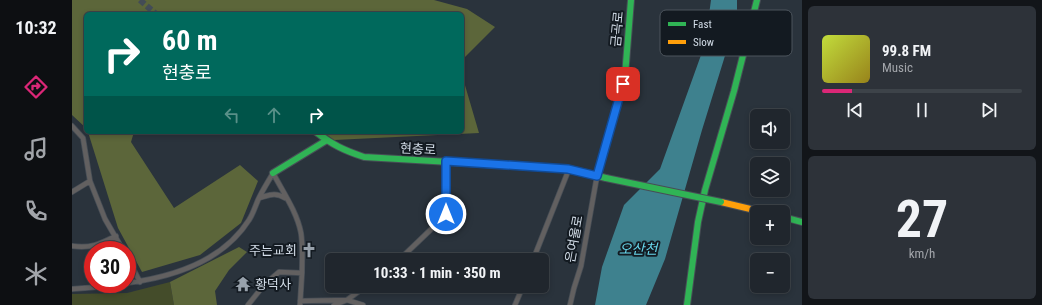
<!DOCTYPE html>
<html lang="en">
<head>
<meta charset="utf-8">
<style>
	:root { --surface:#20262d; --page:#2d3239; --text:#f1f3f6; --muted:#a2a5aa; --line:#3d4349; --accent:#db2777 }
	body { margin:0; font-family:"Roboto Condensed","Noto Sans KR",sans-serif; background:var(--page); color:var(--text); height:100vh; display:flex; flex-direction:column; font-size:15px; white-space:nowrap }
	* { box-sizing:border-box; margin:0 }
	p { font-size:13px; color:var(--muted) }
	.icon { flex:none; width:22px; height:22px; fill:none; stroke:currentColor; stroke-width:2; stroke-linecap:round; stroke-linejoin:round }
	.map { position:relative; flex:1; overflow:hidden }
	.details { display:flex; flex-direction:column; gap:6px; padding:6px; background:#121519; width:240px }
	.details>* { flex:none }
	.banner { position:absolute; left:12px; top:12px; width:380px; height:122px; border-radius:6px; box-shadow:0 2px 6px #0003,0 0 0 1px var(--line); background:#00695c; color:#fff; overflow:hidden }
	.tools { position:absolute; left:678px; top:109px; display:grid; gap:8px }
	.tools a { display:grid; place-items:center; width:40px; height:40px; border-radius:6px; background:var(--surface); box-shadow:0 2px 6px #0003,0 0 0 1px var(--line); font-size:20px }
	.speed { position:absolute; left:12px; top:241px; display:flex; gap:8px; font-size:20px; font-weight:700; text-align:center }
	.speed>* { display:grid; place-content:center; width:52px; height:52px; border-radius:50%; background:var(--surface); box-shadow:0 2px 6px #0003,0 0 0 1px var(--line); line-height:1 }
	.speed .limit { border:6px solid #d22; background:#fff; color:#111 }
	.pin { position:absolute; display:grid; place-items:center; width:34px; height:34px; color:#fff; margin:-17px; border-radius:8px; box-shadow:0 2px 6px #0006 }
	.me { position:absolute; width:44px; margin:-22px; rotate:0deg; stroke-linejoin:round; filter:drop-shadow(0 0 3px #0008) }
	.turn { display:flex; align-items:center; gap:14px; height:84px; padding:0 12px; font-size:18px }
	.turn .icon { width:52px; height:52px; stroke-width:2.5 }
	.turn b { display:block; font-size:28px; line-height:34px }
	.lanes { display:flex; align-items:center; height:38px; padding:0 12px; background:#0003; justify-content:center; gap:20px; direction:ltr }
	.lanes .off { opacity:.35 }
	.details .tile { flex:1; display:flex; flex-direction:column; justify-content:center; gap:6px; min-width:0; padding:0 14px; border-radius:6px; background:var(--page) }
	.details .dial { align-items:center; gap:0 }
	.dial b { font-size:52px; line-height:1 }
	.song { display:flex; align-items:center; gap:12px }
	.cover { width:48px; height:48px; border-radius:6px; background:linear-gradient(135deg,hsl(70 70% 55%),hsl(50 70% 35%)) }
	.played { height:4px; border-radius:2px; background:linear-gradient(90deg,var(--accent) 15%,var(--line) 15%) }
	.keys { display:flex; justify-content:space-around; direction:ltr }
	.trip { position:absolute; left:253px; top:253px; width:224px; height:40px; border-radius:6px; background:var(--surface); box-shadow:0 2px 6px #0003,0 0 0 1px var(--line); font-weight:700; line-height:40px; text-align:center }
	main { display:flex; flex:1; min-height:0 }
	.tabs { display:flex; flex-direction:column; width:72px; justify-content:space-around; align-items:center; background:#0d0f12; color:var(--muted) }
	.tabs .icon { width:28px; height:28px }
	.tabs .current { color:var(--accent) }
	.tabs b { font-size:18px; color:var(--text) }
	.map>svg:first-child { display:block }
	.green { fill:#444c2a }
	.forest { fill:#5c663a }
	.water { fill:#3e818e }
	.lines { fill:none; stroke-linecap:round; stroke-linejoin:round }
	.secondary-tunnel { stroke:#434c56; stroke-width:6; stroke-dasharray:6 3; stroke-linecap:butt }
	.street-casing { stroke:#474e56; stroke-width:6 }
	.fast-casing { stroke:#474e56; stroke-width:8 }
	.slow-casing { stroke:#474e56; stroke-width:8 }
	.street { stroke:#626060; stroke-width:4.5 }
	.fast { stroke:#30b455; stroke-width:6 }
	.slow { stroke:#ff9f0a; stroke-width:6 }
	.fast-bridge-casing { stroke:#474e56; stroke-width:8; stroke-linecap:butt }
	.fast-bridge { stroke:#30b455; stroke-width:6 }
	.route-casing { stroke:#114b97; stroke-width:10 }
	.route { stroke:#1a73e8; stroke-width:7 }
	.labels { text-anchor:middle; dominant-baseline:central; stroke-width:4; stroke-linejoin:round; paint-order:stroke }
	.street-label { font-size:13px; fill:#d2dce7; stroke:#131a21 }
	.poi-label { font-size:13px; fill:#d2dce7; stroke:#131a21; text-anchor:end }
	.water-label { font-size:14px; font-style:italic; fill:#67d6ea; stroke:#131a21 }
	.key { fill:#131a21; stroke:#4c545c; stroke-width:1 }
	.key-label { font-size:11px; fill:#d2dce7 }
</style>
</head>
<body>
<main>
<nav class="tabs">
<b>10:32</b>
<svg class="icon current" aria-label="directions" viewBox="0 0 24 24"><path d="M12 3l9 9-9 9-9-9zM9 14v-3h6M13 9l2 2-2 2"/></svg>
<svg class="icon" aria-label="music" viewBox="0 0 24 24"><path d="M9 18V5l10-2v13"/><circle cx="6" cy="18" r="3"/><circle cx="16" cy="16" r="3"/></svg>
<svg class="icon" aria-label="phone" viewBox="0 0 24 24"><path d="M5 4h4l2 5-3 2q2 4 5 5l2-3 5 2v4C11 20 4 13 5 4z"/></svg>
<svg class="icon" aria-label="climate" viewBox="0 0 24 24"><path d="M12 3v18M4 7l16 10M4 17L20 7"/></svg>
</nav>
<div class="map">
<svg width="730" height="305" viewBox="0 0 730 305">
	<rect width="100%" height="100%" fill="#2a333c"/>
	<path class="green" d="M98,282L102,305H0V294L55,293Z"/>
	<path class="forest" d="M0,0H362L395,9L423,27L390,60V14H14V128L0,115Z
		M390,75L407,133L262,140L251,132H390Z
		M16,132H62L59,142L102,208L168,165L186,181L169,223L128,255L70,272L46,228Z
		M167,247L175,252L157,270L143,291L145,305H102L98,282Z"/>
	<path class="water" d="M639,0H665V17L630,130L593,259L574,305H523L530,267L552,205L588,169L633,44Z"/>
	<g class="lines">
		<path class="secondary-tunnel" d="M68,0L84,14"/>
		<g class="street-casing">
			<path id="street" d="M0,126L11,138L18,181L33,219L51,250
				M201,173C211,192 225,212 229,233C231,246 230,260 230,273
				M0,192L18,181
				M187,198C198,195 203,192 213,198
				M0,246C18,249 28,244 44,236
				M55,257L68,282
				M327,260L374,215V161
				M461,260L497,169
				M55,283C101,277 151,261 177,220C181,214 183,207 186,200C190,191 196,182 201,173
				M0,289L26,287L51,284
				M228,301L275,300L294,286
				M176,305L192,285L207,272L230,273L228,305
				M262,305L275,300L291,305
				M443,305L451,286
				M498,305L502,288L509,266L525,176"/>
		</g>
		<g class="fast-casing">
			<path id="fast" d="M244,132C261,145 271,150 292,157L497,169L534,178
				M201,173L255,140
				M525,176L553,76L559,0
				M711,217L730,222
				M615,305L626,222L633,190L662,91L685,0"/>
		</g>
		<g class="slow-casing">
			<path id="slow" d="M649,202L691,212"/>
		</g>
		<use href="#street" class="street"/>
		<use href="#fast" class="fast"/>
		<use href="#slow" class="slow"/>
		<g class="fast-bridge-casing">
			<path id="fast-bridge" d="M534,178L649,202"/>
		</g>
		<use href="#fast-bridge" class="fast-bridge"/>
	</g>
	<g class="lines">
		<g class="route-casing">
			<path id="route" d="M374,214V161L496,169L525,176L551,84"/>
		</g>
		<use href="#route" class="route"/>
	</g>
	<defs>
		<g id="church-bare" transform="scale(1.2)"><path d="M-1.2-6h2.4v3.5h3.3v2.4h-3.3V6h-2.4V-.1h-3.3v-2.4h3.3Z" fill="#97a1ab" stroke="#131a21" stroke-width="2.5" paint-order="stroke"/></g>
		<g id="temple-bare" transform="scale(1.2)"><path d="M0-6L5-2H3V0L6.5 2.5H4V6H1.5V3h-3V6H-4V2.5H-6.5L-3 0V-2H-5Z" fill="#97a1ab" stroke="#131a21" stroke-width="2.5" paint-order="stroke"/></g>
	</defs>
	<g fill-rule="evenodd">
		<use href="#church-bare" x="237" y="250"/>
		<use href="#temple-bare" x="171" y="284"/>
	</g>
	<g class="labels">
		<g class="street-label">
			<text transform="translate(545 29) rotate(-85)">금곡로</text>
			<text transform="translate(346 149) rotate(3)">현충로</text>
			<text transform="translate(502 239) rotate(-80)">은여울로</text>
		</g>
		<g class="poi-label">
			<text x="225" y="250">주는교회</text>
			<text x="183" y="284" text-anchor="start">황덕사</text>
		</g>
		<g class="water-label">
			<text x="566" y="249">오산천</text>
		</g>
	</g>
	<rect x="588" y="10" width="132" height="46" rx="6" class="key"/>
	<rect x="596" y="22" width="18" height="4" fill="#30b455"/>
	<rect x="596" y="40" width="18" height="4" fill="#ff9f0a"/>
	<g class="key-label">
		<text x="621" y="28">Fast</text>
		<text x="621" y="46">Slow</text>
	</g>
</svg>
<div class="tools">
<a><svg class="icon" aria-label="sound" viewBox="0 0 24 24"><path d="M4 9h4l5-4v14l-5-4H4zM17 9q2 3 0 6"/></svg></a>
<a><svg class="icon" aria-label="layers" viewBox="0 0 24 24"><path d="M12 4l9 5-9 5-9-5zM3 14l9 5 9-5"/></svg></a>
<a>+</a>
<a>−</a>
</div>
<div class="speed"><div class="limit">30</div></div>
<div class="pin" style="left:551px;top:84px;background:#d93025"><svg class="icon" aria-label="arrive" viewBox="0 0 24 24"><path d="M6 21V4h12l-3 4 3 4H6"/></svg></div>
<svg class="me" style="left:374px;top:214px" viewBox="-20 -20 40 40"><circle r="17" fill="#1a73e8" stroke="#fff" stroke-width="3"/><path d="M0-11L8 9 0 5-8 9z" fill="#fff"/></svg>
<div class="trip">10:33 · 1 min · 350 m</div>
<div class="banner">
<div class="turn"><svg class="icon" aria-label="right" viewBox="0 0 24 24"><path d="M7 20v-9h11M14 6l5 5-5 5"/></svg><div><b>60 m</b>현충로</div></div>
<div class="lanes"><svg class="icon off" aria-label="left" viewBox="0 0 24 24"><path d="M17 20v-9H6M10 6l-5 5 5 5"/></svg><svg class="icon off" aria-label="ahead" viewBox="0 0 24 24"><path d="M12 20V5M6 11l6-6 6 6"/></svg><svg class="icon" aria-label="right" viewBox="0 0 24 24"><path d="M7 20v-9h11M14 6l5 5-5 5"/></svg></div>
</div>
</div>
<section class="details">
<div class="tile">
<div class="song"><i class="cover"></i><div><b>99.8 FM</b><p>Music</p></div></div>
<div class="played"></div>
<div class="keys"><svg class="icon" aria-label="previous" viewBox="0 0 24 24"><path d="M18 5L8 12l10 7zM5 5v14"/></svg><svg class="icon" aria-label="pause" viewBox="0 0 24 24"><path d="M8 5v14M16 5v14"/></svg><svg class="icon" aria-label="next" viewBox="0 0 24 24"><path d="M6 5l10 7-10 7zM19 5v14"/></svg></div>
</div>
<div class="tile dial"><b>27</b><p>km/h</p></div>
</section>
</main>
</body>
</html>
